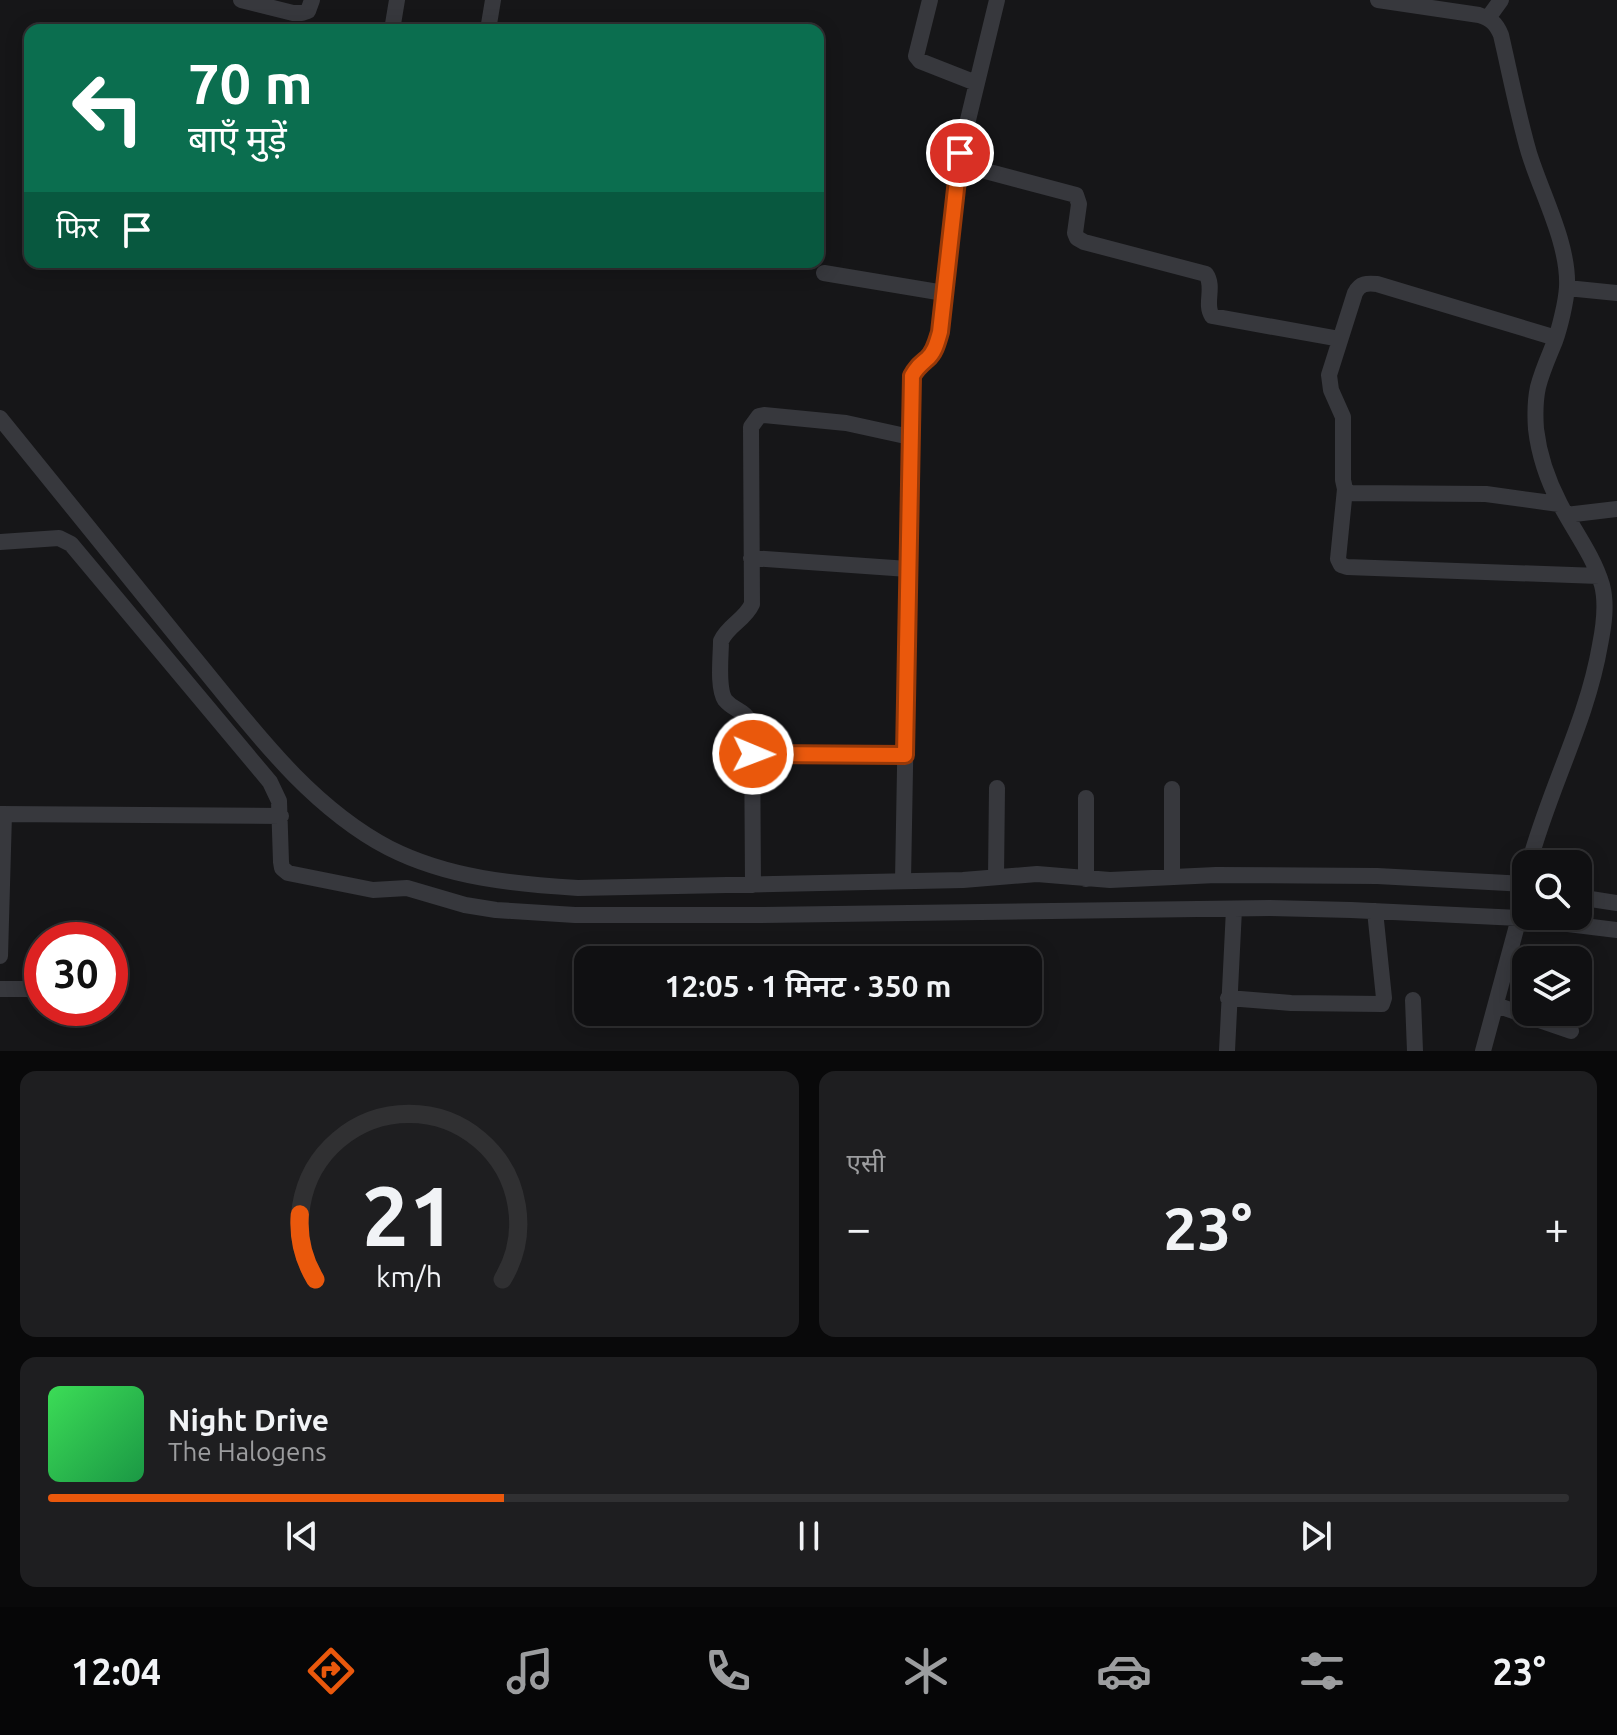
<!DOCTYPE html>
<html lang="hi">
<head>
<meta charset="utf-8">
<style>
	:root { --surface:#101012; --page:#1e1e20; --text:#f1f3f6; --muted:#9c9d9f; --line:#303032; --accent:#ea580c }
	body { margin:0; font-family:Ubuntu,"Noto Sans Devanagari",sans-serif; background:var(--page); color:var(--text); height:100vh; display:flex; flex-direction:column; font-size:30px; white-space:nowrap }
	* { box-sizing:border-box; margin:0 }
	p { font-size:26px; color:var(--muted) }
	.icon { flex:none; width:44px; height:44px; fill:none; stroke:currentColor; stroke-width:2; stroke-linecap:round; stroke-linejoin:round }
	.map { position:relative; height:1051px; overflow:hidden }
	.drawer { display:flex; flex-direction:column; gap:20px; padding:20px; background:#09090a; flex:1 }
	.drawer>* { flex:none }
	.guide { position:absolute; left:24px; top:24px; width:800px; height:244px; border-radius:16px; box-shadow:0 4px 20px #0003,0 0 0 2px var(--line); background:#0b6e4f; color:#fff; overflow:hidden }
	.tools { position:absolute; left:1512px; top:850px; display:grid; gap:16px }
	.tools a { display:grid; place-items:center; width:80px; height:80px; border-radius:16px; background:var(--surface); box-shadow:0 4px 20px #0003,0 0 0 2px var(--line); font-size:40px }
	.speed { position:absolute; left:24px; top:922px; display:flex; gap:16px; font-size:40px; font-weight:700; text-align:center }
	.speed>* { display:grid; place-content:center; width:104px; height:104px; border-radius:50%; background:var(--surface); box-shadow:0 4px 20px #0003,0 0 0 2px var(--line); line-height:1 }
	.speed .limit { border:12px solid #d22; background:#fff; color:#111 }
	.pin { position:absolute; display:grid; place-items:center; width:68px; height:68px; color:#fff; margin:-34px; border:4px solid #fff; border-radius:50%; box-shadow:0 2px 8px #0007 }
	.me { position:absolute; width:88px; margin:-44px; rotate:91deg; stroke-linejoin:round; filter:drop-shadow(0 0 6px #0008) }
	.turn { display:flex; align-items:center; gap:28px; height:168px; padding:0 32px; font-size:36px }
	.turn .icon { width:104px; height:104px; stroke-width:2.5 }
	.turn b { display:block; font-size:56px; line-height:68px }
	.then { display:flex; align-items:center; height:76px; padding:0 32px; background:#0003; gap:16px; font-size:30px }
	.big { font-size:60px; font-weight:600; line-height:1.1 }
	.drawer .tile { flex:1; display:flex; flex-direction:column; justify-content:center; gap:12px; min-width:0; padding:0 28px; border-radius:16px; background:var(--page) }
	.drawer .dial { align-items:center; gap:0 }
	.dial svg { height:208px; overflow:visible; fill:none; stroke:var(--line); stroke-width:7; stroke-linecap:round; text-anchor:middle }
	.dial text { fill:var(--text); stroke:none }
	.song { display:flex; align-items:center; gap:24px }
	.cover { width:96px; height:96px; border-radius:12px; background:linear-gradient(135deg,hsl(130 70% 55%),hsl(140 70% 35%)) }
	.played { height:8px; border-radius:4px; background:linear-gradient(90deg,var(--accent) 30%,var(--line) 30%) }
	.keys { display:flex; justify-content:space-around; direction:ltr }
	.heat { display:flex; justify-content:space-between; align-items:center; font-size:44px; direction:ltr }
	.drawer .tiles { flex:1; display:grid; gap:20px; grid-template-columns:1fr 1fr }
	.tile:last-child { grid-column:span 2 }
	.trip { position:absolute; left:574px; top:946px; width:468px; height:80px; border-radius:16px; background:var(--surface); box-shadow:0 4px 20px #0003,0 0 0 2px var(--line); font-weight:600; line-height:80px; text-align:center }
	.tabs { display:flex; height:128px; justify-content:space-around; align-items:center; background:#060607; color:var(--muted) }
	.tabs .icon { width:56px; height:56px }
	.tabs .active { color:var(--accent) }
	.tabs b { font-size:36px; color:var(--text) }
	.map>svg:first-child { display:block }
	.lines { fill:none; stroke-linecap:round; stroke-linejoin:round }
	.minor { stroke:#37383d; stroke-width:16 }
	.route-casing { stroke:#983908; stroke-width:20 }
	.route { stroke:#ea580c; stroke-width:14 }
</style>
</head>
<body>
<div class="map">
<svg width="1617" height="1051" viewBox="0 0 1617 1051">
	<rect width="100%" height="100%" fill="#161618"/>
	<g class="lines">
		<path class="minor" d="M241,0L293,13H302L308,11L312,0
			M930,0L916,56L920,61L976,83
			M1378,0L1479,15C1491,19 1496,23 1501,35C1510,74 1518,115 1529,153C1542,195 1569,244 1567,287C1566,302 1560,327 1555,341C1549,356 1542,371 1538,387C1535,401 1535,415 1536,429C1539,455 1548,481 1560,504C1574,531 1593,555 1602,585C1607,604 1604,625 1600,645C1587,721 1549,789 1529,864
			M1488,18L1501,0
			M392,30L397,0
			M488,30L493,0
			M959,164L1076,195L1079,204L1075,233L1077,238L1084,242L1206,274C1215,287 1204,304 1212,316L1340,339
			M824,273L944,293
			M1567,288L1617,293
			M1556,338L1377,284C1367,283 1360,283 1355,293L1329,375L1331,390L1343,417V480L1345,489L1350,493L1486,494L1559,504
			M0,418C62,495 124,572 187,649C247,721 305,804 389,848C448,878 514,884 578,888L963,880L1037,874L1110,880L1216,875L1377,876L1526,884
			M1345,489L1338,559L1341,565L1347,567L1599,576
			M1566,515L1617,509
			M0,542L59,538L71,544L270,782L279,801L281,862L282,868L288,873L373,890L407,888L465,905L496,910L575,915H755L1270,908L1351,910L1519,918L1617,930
			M751,558L908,569
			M753,754L905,755
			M1172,789V877
			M0,814L281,816
			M996,877L997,788
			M1086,879V798
			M903,881L912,376C916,368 920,365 927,359C935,352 937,342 940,332L960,153L997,0
			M753,885L752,727C745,708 735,712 725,700C717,688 721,656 721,641C728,625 745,620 752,604L751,427L759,416L764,415L846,423L910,437
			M1578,897L1617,903
			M0,956L4,814
			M0,989H42
			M110,990H111
			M1228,998L1291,1003L1382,1004L1384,998L1375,911
			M1413,1000L1415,1051
			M1496,1005L1571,1031
			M1227,1051L1234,909
			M1483,1051L1519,918L1526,875"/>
	</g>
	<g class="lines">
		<g class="route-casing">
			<path id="route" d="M753,754L905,755L912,376C916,368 920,365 927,359C935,352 937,342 940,332L960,153"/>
		</g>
		<use href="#route" class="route"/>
	</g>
</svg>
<div class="tools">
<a><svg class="icon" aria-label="search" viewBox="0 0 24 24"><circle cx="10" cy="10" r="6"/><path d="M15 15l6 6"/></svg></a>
<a><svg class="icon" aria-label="layers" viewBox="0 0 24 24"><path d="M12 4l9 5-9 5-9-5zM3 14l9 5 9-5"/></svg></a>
</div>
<div class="speed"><div class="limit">30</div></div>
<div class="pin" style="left:960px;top:153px;background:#d93025"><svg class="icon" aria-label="arrive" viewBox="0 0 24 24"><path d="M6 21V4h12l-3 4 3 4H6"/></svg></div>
<svg class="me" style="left:753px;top:754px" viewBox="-20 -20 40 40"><circle r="17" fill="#ea580c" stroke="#fff" stroke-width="3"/><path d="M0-11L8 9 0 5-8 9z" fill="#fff"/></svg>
<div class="trip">12:05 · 1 मिनट · 350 m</div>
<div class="guide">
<div class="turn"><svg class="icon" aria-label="left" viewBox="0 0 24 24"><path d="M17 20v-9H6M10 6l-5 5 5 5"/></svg><div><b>70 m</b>बाएँ मुड़ें</div></div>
<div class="then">फिर<svg class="icon" aria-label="arrive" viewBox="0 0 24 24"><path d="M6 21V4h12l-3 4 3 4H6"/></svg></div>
</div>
</div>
<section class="drawer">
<div class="tiles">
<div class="tile dial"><svg viewBox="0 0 100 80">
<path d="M14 69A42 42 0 1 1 86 69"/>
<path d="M14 69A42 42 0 0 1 8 44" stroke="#ea580c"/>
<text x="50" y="56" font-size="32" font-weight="700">21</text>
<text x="50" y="72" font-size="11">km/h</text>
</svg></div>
<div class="tile"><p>एसी</p>
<div class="heat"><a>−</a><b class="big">23°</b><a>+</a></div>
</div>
<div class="tile">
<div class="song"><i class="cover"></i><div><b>Night Drive</b><p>The Halogens</p></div></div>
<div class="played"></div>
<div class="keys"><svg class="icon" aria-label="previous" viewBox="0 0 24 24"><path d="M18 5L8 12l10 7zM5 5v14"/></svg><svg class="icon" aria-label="pause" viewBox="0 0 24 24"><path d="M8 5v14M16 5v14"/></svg><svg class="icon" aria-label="next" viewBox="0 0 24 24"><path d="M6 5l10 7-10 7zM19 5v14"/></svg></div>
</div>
</div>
</section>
<nav class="tabs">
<b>12:04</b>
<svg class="icon active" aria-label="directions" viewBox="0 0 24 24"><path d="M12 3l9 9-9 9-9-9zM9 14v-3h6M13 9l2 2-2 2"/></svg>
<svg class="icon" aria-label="music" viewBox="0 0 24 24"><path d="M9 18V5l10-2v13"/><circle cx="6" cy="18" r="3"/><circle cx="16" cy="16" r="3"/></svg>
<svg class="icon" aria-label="phone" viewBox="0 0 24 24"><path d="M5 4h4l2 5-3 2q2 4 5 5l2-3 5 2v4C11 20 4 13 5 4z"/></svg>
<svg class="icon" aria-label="climate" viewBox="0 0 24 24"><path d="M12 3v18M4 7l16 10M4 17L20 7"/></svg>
<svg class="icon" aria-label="car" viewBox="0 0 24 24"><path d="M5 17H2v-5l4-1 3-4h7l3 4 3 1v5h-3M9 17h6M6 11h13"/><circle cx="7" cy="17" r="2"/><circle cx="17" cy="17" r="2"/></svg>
<svg class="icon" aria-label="filters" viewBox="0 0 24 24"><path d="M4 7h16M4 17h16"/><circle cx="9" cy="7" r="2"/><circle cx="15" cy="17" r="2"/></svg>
<b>23°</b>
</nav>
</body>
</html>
